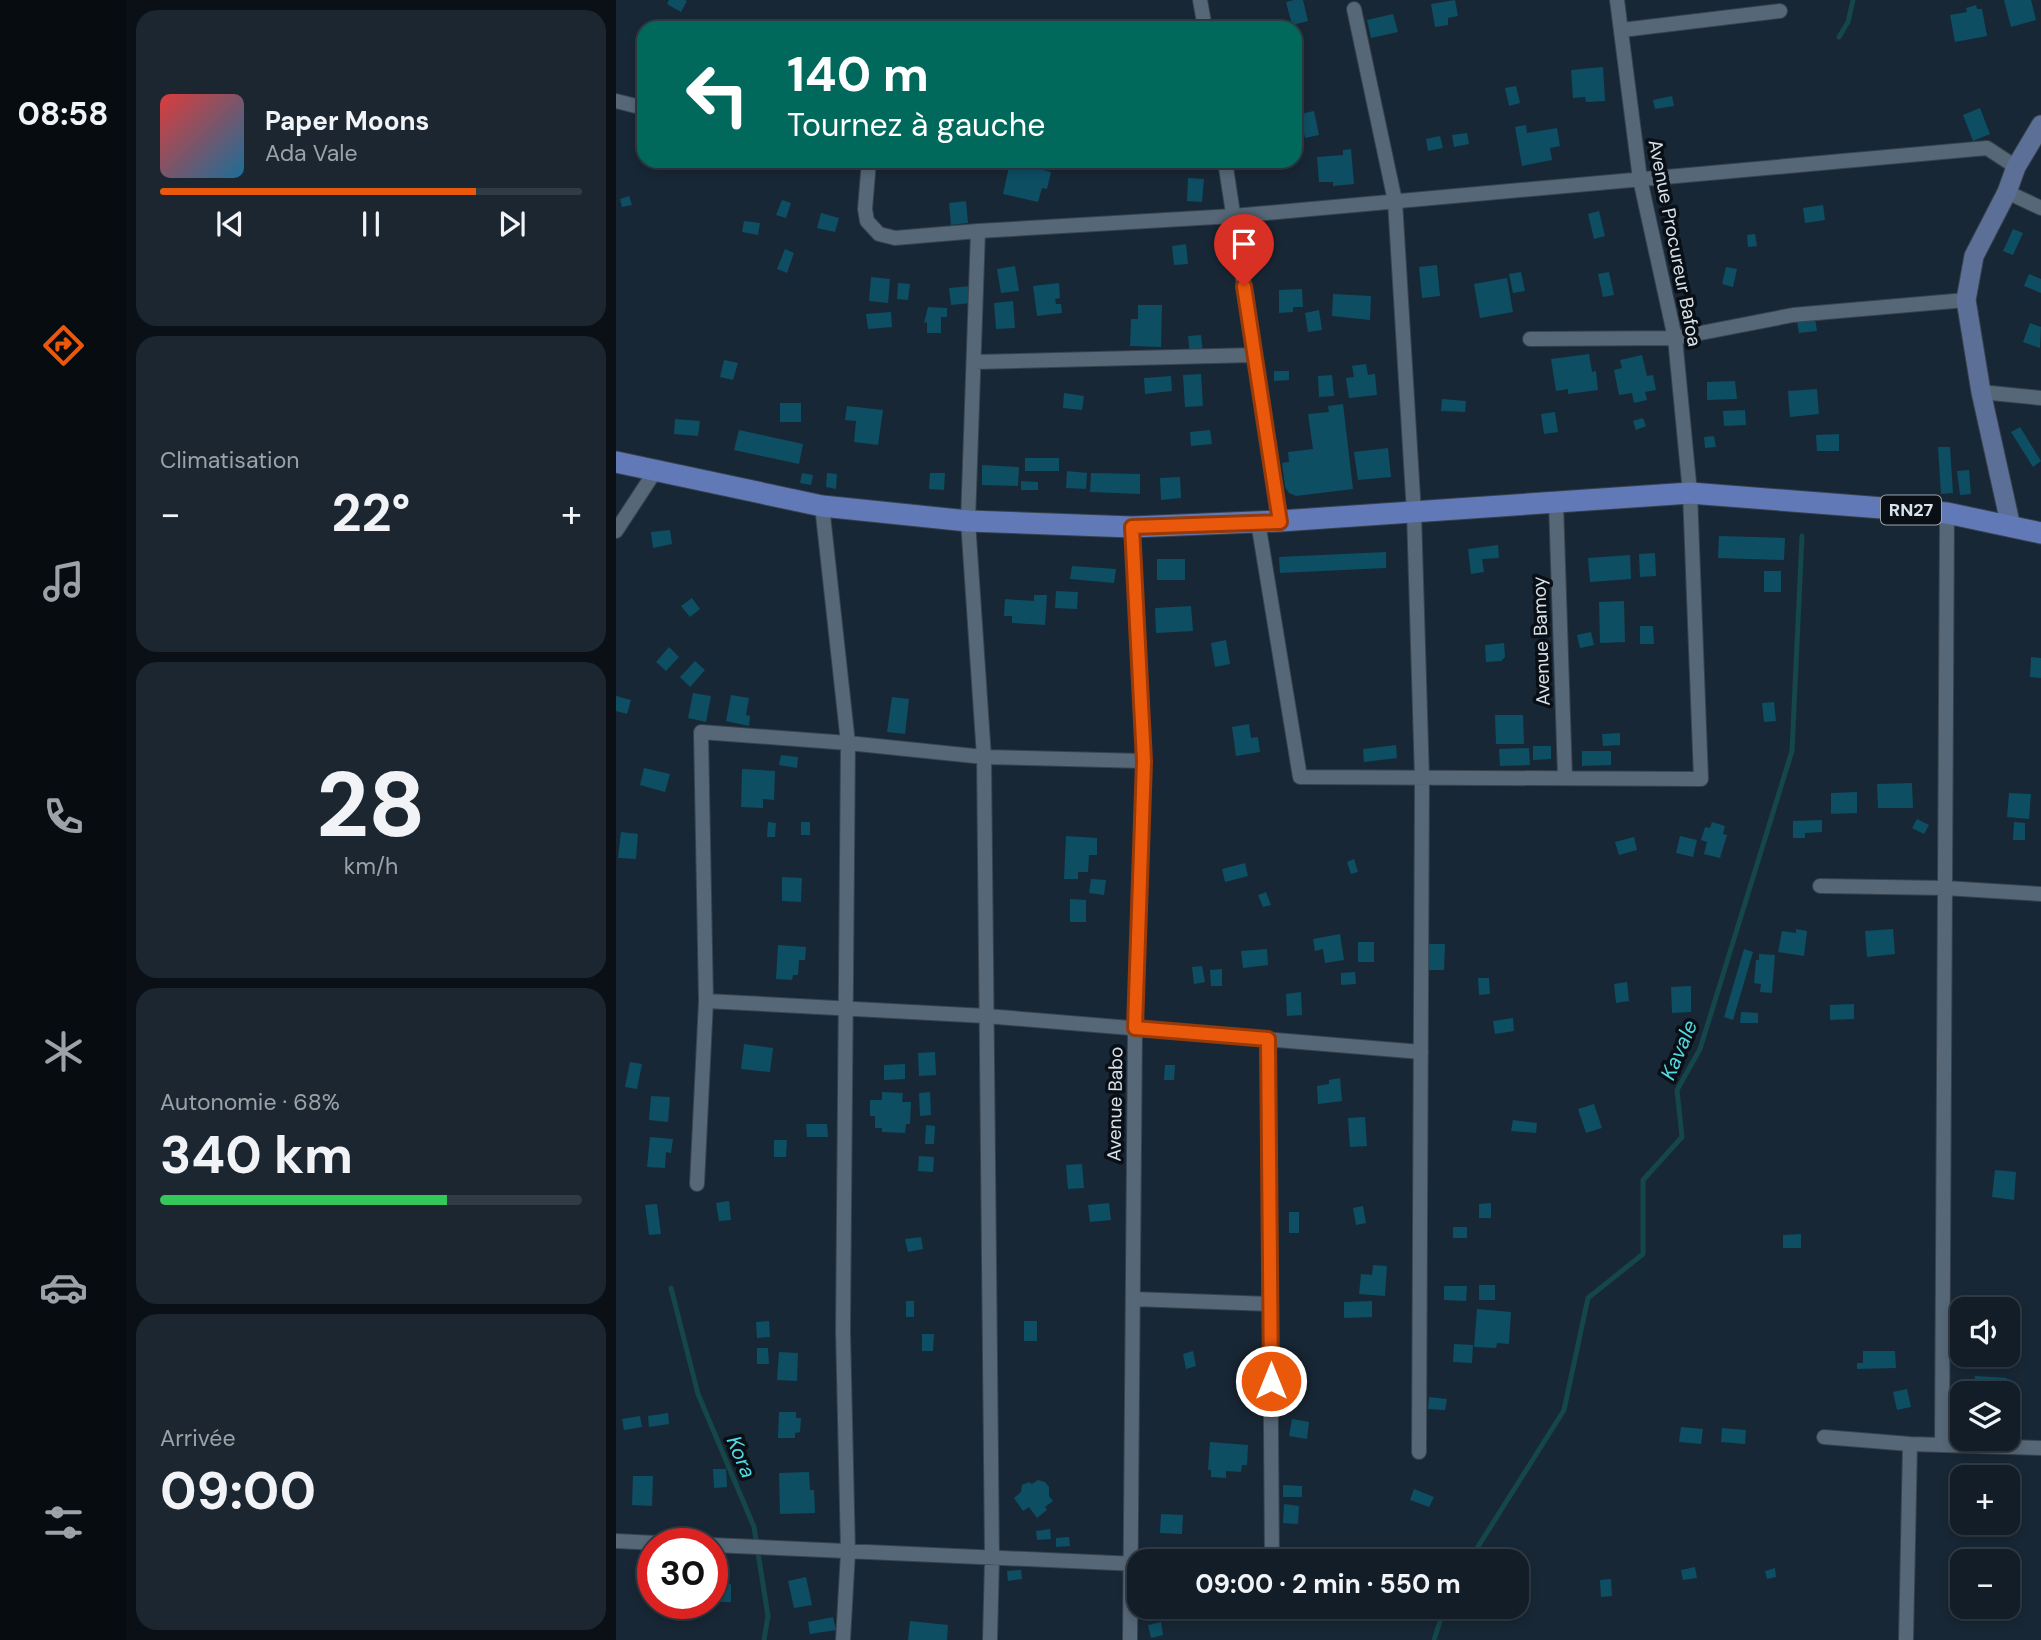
<!DOCTYPE html>
<html lang="fr">
<head>
<meta charset="utf-8">
<style>
	:root { --surface:#121d28; --page:#1b2630; --text:#f1f3f6; --muted:#9ca2a8; --line:#313b45; --accent:#ea580c }
	body { margin:0; font-family:"DM Sans",sans-serif; background:var(--page); color:var(--text); height:100vh; display:flex; flex-direction:column; font-size:26px; white-space:nowrap }
	* { box-sizing:border-box; margin:0 }
	p { font-size:23px; color:var(--muted) }
	.icon { flex:none; width:38px; height:38px; fill:none; stroke:currentColor; stroke-width:2; stroke-linecap:round; stroke-linejoin:round }
	.map { position:relative; flex:1; overflow:hidden }
	.drawer { display:flex; flex-direction:column; gap:10px; padding:10px; background:#0a1016; width:490px }
	.drawer>* { flex:none }
	.guide { position:absolute; left:21px; top:21px; width:665px; height:147px; border-radius:21px; box-shadow:0 4px 10px #0003,0 0 0 2px var(--line); background:#00695c; color:#fff; overflow:hidden }
	.fabs { position:absolute; left:1334px; top:1297px; display:grid; gap:14px }
	.fabs a { display:grid; place-items:center; width:70px; height:70px; border-radius:14px; background:var(--surface); box-shadow:0 4px 10px #0003,0 0 0 2px var(--line); font-size:35px }
	.speed { position:absolute; left:21px; top:1528px; display:flex; gap:14px; font-size:35px; font-weight:700; text-align:center }
	.speed>* { display:grid; place-content:center; width:91px; height:91px; border-radius:50%; background:var(--surface); box-shadow:0 4px 10px #0003,0 0 0 2px var(--line); line-height:1 }
	.speed .limit { border:10px solid #d22; background:#fff; color:#111 }
	.pin { position:absolute; display:grid; place-items:center; width:60px; height:60px; color:#fff; margin:-72px -30px; border-radius:50% 50% 50% 0; rotate:-45deg; box-shadow:0 0 7px #0007 }
	.pin .icon { rotate:45deg }
	.me { position:absolute; width:77px; margin:-38px; rotate:0deg; stroke-linejoin:round; filter:drop-shadow(0 0 5px #0008) }
	.turn { display:flex; align-items:center; gap:24px; height:147px; padding:0 35px; font-size:32px }
	.turn .icon { width:91px; height:91px; stroke-width:2.5 }
	.turn b { display:block; font-size:49px; line-height:60px }
	.big { font-size:52px; font-weight:700; line-height:1.1 }
	.drawer .card { flex:1; display:flex; flex-direction:column; justify-content:center; gap:10px; min-width:0; padding:0 24px; border-radius:21px; background:var(--page) }
	.drawer .dial { align-items:center; gap:0 }
	.dial b { font-size:91px; line-height:1 }
	.song { display:flex; align-items:center; gap:21px }
	.cover { width:84px; height:84px; border-radius:10px; background:linear-gradient(135deg,hsl(0 70% 55%),hsl(200 70% 35%)) }
	.played { height:7px; border-radius:4px; background:linear-gradient(90deg,var(--accent) 75%,var(--line) 75%) }
	.keys { display:flex; justify-content:space-around; direction:ltr }
	.heat { display:flex; justify-content:space-between; align-items:center; font-size:38px; direction:ltr }
	.charge { height:10px; border-radius:5px; background:linear-gradient(90deg,#34c759 68%,var(--line) 0) }
	.trip { position:absolute; left:511px; top:1549px; width:402px; height:70px; border-radius:21px; background:var(--surface); box-shadow:0 4px 10px #0003,0 0 0 2px var(--line); font-weight:700; line-height:70px; text-align:center }
	main { display:flex; flex:1; min-height:0 }
	.tab-bar { display:flex; flex-direction:column; width:126px; justify-content:space-around; align-items:center; background:#070c10; color:var(--muted) }
	.tab-bar .icon { width:49px; height:49px }
	.tab-bar .on { color:var(--accent) }
	.tab-bar b { font-size:32px; color:var(--text) }
	.map>svg:first-child { display:block }
	.lines { fill:none; stroke-linecap:round; stroke-linejoin:round }
	.stream { stroke:#14464a; stroke-width:5 }
	.building { fill:#0d4e63 }
	.street-casing { stroke:#36424e; stroke-width:16 }
	.secondary-casing { stroke:#36424e; stroke-width:21 }
	.primary-casing { stroke:#36424e; stroke-width:23 }
	.street { stroke:#566777; stroke-width:14 }
	.secondary { stroke:#5c7097; stroke-width:19 }
	.primary { stroke:#617ab7; stroke-width:21 }
	.route-casing { stroke:#983908; stroke-width:18 }
	.route { stroke:#ea580c; stroke-width:12 }
	.labels { text-anchor:middle; dominant-baseline:central; stroke-width:7; stroke-linejoin:round; paint-order:stroke }
	.shield { fill:#090f15; stroke:#9aa3ab; stroke-width:2 }
	.shield-label { font-size:18px; font-weight:bold; fill:#d8e2eb }
	.street-label { font-size:19px; fill:#d8e2eb; stroke:#090f15 }
	.water-label { font-size:21px; font-style:italic; fill:#52dae5; stroke:#090f15 }
</style>
</head>
<body>
<main>
<nav class="tab-bar">
<b>08:58</b>
<svg class="icon on" aria-label="directions" viewBox="0 0 24 24"><path d="M12 3l9 9-9 9-9-9zM9 14v-3h6M13 9l2 2-2 2"/></svg>
<svg class="icon" aria-label="music" viewBox="0 0 24 24"><path d="M9 18V5l10-2v13"/><circle cx="6" cy="18" r="3"/><circle cx="16" cy="16" r="3"/></svg>
<svg class="icon" aria-label="phone" viewBox="0 0 24 24"><path d="M5 4h4l2 5-3 2q2 4 5 5l2-3 5 2v4C11 20 4 13 5 4z"/></svg>
<svg class="icon" aria-label="climate" viewBox="0 0 24 24"><path d="M12 3v18M4 7l16 10M4 17L20 7"/></svg>
<svg class="icon" aria-label="car" viewBox="0 0 24 24"><path d="M5 17H2v-5l4-1 3-4h7l3 4 3 1v5h-3M9 17h6M6 11h13"/><circle cx="7" cy="17" r="2"/><circle cx="17" cy="17" r="2"/></svg>
<svg class="icon" aria-label="filters" viewBox="0 0 24 24"><path d="M4 7h16M4 17h16"/><circle cx="9" cy="7" r="2"/><circle cx="15" cy="17" r="2"/></svg>
</nav>
<section class="drawer">
<div class="card">
<div class="song"><i class="cover"></i><div><b>Paper Moons</b><p>Ada Vale</p></div></div>
<div class="played"></div>
<div class="keys"><svg class="icon" aria-label="previous" viewBox="0 0 24 24"><path d="M18 5L8 12l10 7zM5 5v14"/></svg><svg class="icon" aria-label="pause" viewBox="0 0 24 24"><path d="M8 5v14M16 5v14"/></svg><svg class="icon" aria-label="next" viewBox="0 0 24 24"><path d="M6 5l10 7-10 7zM19 5v14"/></svg></div>
</div>
<div class="card"><p>Climatisation</p>
<div class="heat"><a>−</a><b class="big">22°</b><a>+</a></div>
</div>
<div class="card dial"><b>28</b><p>km/h</p></div>
<div class="card"><p>Autonomie · 68%</p><b class="big">340 km</b><div class="charge"></div></div>
<div class="card"><p>Arrivée</p><b class="big">09:00</b></div>
</section>
<div class="map">
<svg width="1425" height="1640" viewBox="0 0 1425 1640">
	<rect width="100%" height="100%" fill="#182735"/>
	<g class="lines">
		<path class="stream" d="M1223,37L1232,22L1237,0
			M55,1288L82,1394L138,1527L152,1616L148,1640
			M853,1561L948,1410L972,1298L1027,1254V1180L1066,1137L1061,1090L1084,1049L1176,751L1186,536
			M818,1640L829,1606"/>
	</g>
	<path class="building" d="M53,0H69L71,1L65,12L51,4Z
		M678,0H687L692,21L676,25L670,2Z
		M839,0L842,16L832,18V25L819,27L815,4Z
		M1388,0H1415L1420,20L1395,27Z
		M1360,5L1361,9H1366L1371,36L1339,42L1334,15L1351,12L1350,8Z
		M777,14L782,32L755,38L751,20Z
		M987,67L989,101L970,102L969,97L957,98L955,70Z
		M900,86L904,103L893,106L889,88Z
		M1056,96L1058,106L1039,109L1037,100Z
		M1364,108L1374,134L1357,141L1347,115Z
		M698,111L703,135L689,138L684,114Z
		M910,125L911,133L941,128L944,146L934,148L936,160L906,166L899,127Z
		M851,133L853,144L838,147L836,135Z
		M824,136L827,148L812,151L810,139Z
		M735,149L738,184L717,186V182H703L701,157L727,155V150Z
		M481,161H498V166L482,169Z
		M394,162L435,172L431,189L426,188L422,202L387,194Z
		M572,178L588,179L586,202L571,201Z
		M13,196L16,205L6,207L4,199Z
		M166,200L175,203L170,218L160,215Z
		M350,201L352,223L335,225L333,203Z
		M1207,205L1209,220L1189,223L1187,208Z
		M983,211L989,236L978,239L972,214Z
		M205,213L223,218L219,232L201,228Z
		M128,221L144,223L142,235L126,232Z
		M1397,229L1407,233L1397,255L1387,251Z
		M1139,234L1141,246L1132,247L1131,235Z
		M570,244L572,264L558,265L556,246Z
		M169,249L178,253L171,273L161,269Z
		M821,265L824,296L806,298L803,267Z
		M399,266L403,291L385,293L381,269Z
		M1110,267L1121,269L1117,287L1106,284Z
		M905,272L909,291L897,293L893,274Z
		M993,272L998,295L987,297L982,274Z
		M1413,274L1425,279V293L1408,286Z
		M255,277L274,279L272,303L253,301Z
		M891,278L897,312L864,318L858,284Z
		M282,283L294,284L292,300L281,299Z
		M443,283L444,298L439,299L440,304H445L446,313L421,316L417,286Z
		M354,286L355,303L335,305L333,288Z
		M686,289L687,307H677V312L663,313V290Z
		M717,294L755,296L754,320L716,316Z
		M397,301L399,328L380,329L378,303Z
		M522,305H546L545,347L514,346L515,319H522Z
		M312,307L331,308V317H325V333H311V322L308,323Z
		M1197,307L1201,331L1183,333L1179,310Z
		M703,310L706,330L692,332L689,313Z
		M275,312L276,327L252,329L250,314Z
		M1414,323L1425,327L1424,348L1407,342Z
		M585,335L587,353L574,355L572,336Z
		M973,354L976,372L980,371L982,390L952,394V389L940,391L935,359Z
		M1026,355L1031,376L1037,375L1040,390L1029,392L1031,400L1018,403L1016,393L1003,395L998,370L1006,368L1004,360Z
		M108,360L122,363L117,380L104,377Z
		M750,364L752,375L759,374L761,395L733,398L730,378L738,377L736,366Z
		M658,371H673V380L658,381Z
		M585,374L587,406L569,407L567,375Z
		M716,375L718,396L703,397L702,376Z
		M555,376L556,391L529,394L528,378Z
		M1119,381L1121,399L1091,400V382Z
		M1201,389L1203,414L1174,417L1172,391Z
		M448,393L468,396L466,410L447,408Z
		M826,399L850,401L849,412L825,411Z
		M164,403H185V422H164Z
		M727,404L737,489L680,496L673,493L669,487L666,463L673,462L672,452L697,449L692,414L713,412L712,406Z
		M231,406L267,410L262,445L238,442L240,421L229,420Z
		M1129,410L1130,425L1108,426L1107,411Z
		M939,412L942,432L928,434L925,414Z
		M1027,418L1030,426L1020,430L1017,421Z
		M59,419L84,421L82,436L58,434Z
		M1404,427L1425,461L1417,467L1395,432Z
		M123,430L187,444L183,464L118,450Z
		M594,430L596,444L575,446L574,432Z
		M1223,434V451H1201L1200,435Z
		M1098,436L1100,447L1089,448L1088,437Z
		M1322,447H1334L1337,493L1325,494Z
		M772,448L775,477L742,480L738,452Z
		M409,458H443V471H409Z
		M366,465L403,467L402,486L366,485Z
		M1353,470L1355,494L1344,495L1341,471Z
		M451,471L471,473L470,489L450,488Z
		M186,473L197,475L195,485L184,483Z
		M211,473L221,474L220,489L210,487Z
		M314,473H329L328,490L313,489Z
		M475,473L524,474V494L474,492Z
		M564,477L565,498L545,500L544,478Z
		M405,481L422,482V490H405Z
		M54,530L56,544L37,548L35,532Z
		M1103,536L1169,538L1168,560L1102,558Z
		M882,545L883,558L866,559L868,572L855,574L852,549Z
		M770,552V568L664,573L663,557Z
		M1039,553L1040,576L1024,577L1023,554Z
		M1014,555L1015,579L974,582L972,558Z
		M541,559H569V580H541Z
		M456,566L500,569L498,583L454,579Z
		M1148,571H1165V592H1148Z
		M440,591L462,592L461,609L439,608Z
		M418,595H431L429,625L396,623V616H388L389,599L418,601Z
		M76,598L84,609L74,617L65,606Z
		M1008,601L1009,642L984,643L983,602Z
		M575,606L577,631L540,633L539,608Z
		M1024,626H1037L1038,644H1024Z
		M975,632L978,645L964,648L961,635Z
		M610,640L614,664L599,667L595,643Z
		M888,643L889,657L885,661L870,662L869,645Z
		M53,647L63,657L50,671L40,662Z
		M1415,657L1425,658V678L1414,677Z
		M79,661L89,670L74,687L64,677Z
		M77,693L95,696L90,722L72,718Z
		M115,695L133,698L130,715L134,716L133,726L110,721Z
		M0,696L15,700L11,714L0,711Z
		M276,697L293,699L289,734L271,732Z
		M1158,702L1160,721L1148,722L1146,703Z
		M879,715H907L908,744H880Z
		M633,724L635,738L642,737L644,752L620,756L616,727Z
		M1004,733V745L987,746L986,734Z
		M780,745L781,758L748,762L747,749Z
		M917,746H935V759L917,760Z
		M913,748L914,765L884,766L883,749Z
		M966,751H995V765L966,766Z
		M165,755L182,757L181,768L163,765Z
		M28,768L54,774L49,792L24,785Z
		M126,769L159,771L158,800L147,799V808L125,807Z
		M1296,783L1297,808H1262L1261,784Z
		M1241,792V813L1215,814V793Z
		M1393,793L1415,794L1413,819L1391,817Z
		M1301,819L1313,825L1308,834L1296,828Z
		M1206,820V832L1189,833V838H1177V821Z
		M152,822L160,823L159,837H151Z
		M185,822H194V835H185Z
		M1096,822L1109,826L1107,834L1111,835L1104,858L1088,854L1091,842L1085,840L1089,827L1094,828Z
		M1398,822L1409,823V840H1397Z
		M5,832L22,834L20,859L2,858Z
		M450,836L481,838V855H473L472,872H462V879H448Z
		M1064,836L1081,840L1077,857L1060,853Z
		M1018,837L1021,850L1003,855L999,842Z
		M738,859L742,872L735,874L731,862Z
		M629,863L632,876L609,882L606,869Z
		M166,877L186,878L185,902L166,901Z
		M475,879L490,880L488,895L473,893Z
		M650,892L655,905L647,907L642,895Z
		M454,899L470,900V922H454Z
		M1180,929L1191,931L1188,956L1162,952L1166,931L1180,933Z
		M1277,929L1279,954L1251,957L1249,931Z
		M724,934L728,960L709,963L707,949L699,951L697,939Z
		M742,942H758V962H742Z
		M813,944H829L828,970H812Z
		M162,945L190,947L189,960H183L182,975H177L176,980L160,979Z
		M651,949L652,965L627,968L625,951Z
		M1128,949L1137,952L1117,1020L1108,1017Z
		M1143,954L1159,955L1156,993L1144,992L1145,984L1138,983L1140,960H1143Z
		M586,966L589,982L578,984L576,967Z
		M606,969V986H595L594,970Z
		M739,972L740,984L725,985V973Z
		M862,978H873L874,994L863,995Z
		M1011,982L1013,1001L1000,1003L998,984Z
		M1075,986V1012L1056,1013L1055,987Z
		M685,992L686,1015L671,1016L670,994Z
		M1238,1004V1019L1214,1020V1005Z
		M1125,1012L1142,1013V1023H1124Z
		M897,1018L898,1031L879,1034L877,1021Z
		M128,1044L157,1048L154,1072L125,1069Z
		M319,1052L320,1075L303,1076L302,1053Z
		M14,1062L26,1064L21,1089L9,1087Z
		M289,1064V1079L268,1080V1065Z
		M549,1065H559L558,1080H548Z
		M724,1078L726,1101L702,1104L701,1086L713,1084V1080Z
		M266,1092L287,1093L286,1102H295L294,1124H290L289,1133L266,1132V1128H259V1116H254V1100H266Z
		M314,1092L315,1115L304,1116L303,1093Z
		M35,1096L54,1097L52,1122L33,1120Z
		M978,1104L986,1128L970,1133L962,1109Z
		M749,1117L751,1146L734,1147L732,1118Z
		M897,1120L921,1123L920,1133L895,1131Z
		M190,1124H211L212,1137H191Z
		M310,1125L319,1126L318,1144H309Z
		M34,1137L57,1139L55,1153L50,1152L49,1168L31,1167Z
		M158,1140H171L170,1157H158Z
		M303,1156L318,1157L317,1172L302,1171Z
		M466,1164L468,1188L452,1189L450,1165Z
		M1379,1170L1400,1172L1398,1200L1376,1197Z
		M113,1201L115,1220L103,1221L100,1203Z
		M493,1203L495,1220L474,1222L472,1205Z
		M875,1203V1218H863V1204Z
		M41,1204L45,1234L33,1235L29,1205Z
		M747,1206L750,1223L740,1225L737,1208Z
		M673,1212H683V1233H673Z
		M837,1227H851V1238H837Z
		M1185,1234V1248H1167V1235Z
		M305,1237L307,1249L292,1252L289,1239Z
		M757,1265L771,1266L769,1296L743,1294L745,1274L756,1275Z
		M863,1285H879V1300H863Z
		M828,1286H851L850,1301L828,1300Z
		M290,1301H298V1317H290Z
		M756,1301V1317L728,1318V1302Z
		M861,1309L895,1312L893,1344L881,1343L880,1348L858,1347Z
		M153,1321L154,1337L141,1338L140,1322Z
		M408,1321H421V1341H408Z
		M306,1334H318L317,1351H306Z
		M838,1344L857,1345L856,1363L837,1362Z
		M141,1348H152L153,1364H141Z
		M577,1351L580,1366L570,1369L567,1354Z
		M1247,1351H1279L1280,1368L1241,1369V1363H1247Z
		M163,1352L182,1353L181,1381L161,1380Z
		M1359,1376L1391,1378L1390,1393H1358Z
		M1291,1389L1295,1407L1281,1410L1277,1392Z
		M813,1397L831,1399L829,1410L812,1409Z
		M163,1412H180V1418H185L184,1432L179,1433V1438H162Z
		M52,1413L53,1424L33,1427L32,1416Z
		M24,1416L26,1427L8,1430L6,1419Z
		M676,1419L693,1422L691,1439L673,1436Z
		M1065,1427L1087,1429L1085,1444L1063,1442Z
		M1106,1428L1130,1430L1129,1444L1105,1442Z
		M594,1442L632,1445L631,1465H626L625,1472L610,1471V1478L595,1477V1470H592Z
		M97,1469H110L111,1487L98,1488Z
		M193,1472L194,1490H198L199,1513L164,1514L163,1473Z
		M17,1476H37L36,1506L16,1505Z
		M422,1480L429,1482L433,1487V1496L437,1501L429,1507L431,1510L421,1518L413,1507L407,1511L398,1498L405,1492L406,1485L413,1482L416,1484Z
		M667,1485L686,1486V1497H667Z
		M798,1489L818,1497L813,1507L794,1500Z
		M668,1504L683,1506L682,1524L667,1523Z
		M545,1514L567,1515L566,1534L544,1533Z
		M434,1529L435,1539L421,1540L420,1531Z
		M453,1537L454,1546L440,1547V1538Z
		M1079,1567L1081,1578L1067,1580L1065,1570Z
		M1159,1568L1160,1577L1151,1579L1149,1571Z
		M405,1570L406,1579L392,1581L391,1571Z
		M190,1577L196,1605L178,1608L172,1581Z
		M995,1579L996,1596L985,1597L984,1580Z
		M104,1584H115V1602H104Z
		M602,1606H612L615,1614L592,1621L589,1611Z
		M730,1606H746V1619H730Z
		M217,1617L220,1630L194,1634L192,1622Z
		M294,1621L332,1625L331,1640H292Z
		M545,1622L547,1635L535,1638L532,1625Z"/>
	<g class="lines">
		<g class="street-casing">
			<path id="street" d="M584,0L589,28
				M738,9L779,201L798,513L806,778L803,1452
				M1006,30L1164,11
				M0,101L28,108
				M253,161L249,209L251,221L263,234L279,238L362,231L617,216L1371,148L1400,167
				M609,161L664,521
				M1391,192L1425,208
				M362,231L352,521L368,757L376,1559L374,1640
				M914,339L1059,338L1177,315L1350,300
				M358,362L638,355
				M1365,392L1425,398
				M940,503L949,777
				M206,506L232,743L227,1331L232,1552L227,1640
				M642,522L684,777L1085,779L1074,493L1059,338L1024,179L1001,0
				M0,531L40,470
				M1204,886L1329,888L1425,894
				M90,1001L370,1016L805,1052
				M652,1039L656,1561
				M81,1184L90,1001L85,732L232,743L368,757L528,761
				M517,1299L654,1304
				M1208,1437L1294,1444L1425,1448
				M1326,1445L1331,513
				M0,1541L60,1544
				M96,1545L521,1564
				M514,1640L519,1028L528,761L516,527
				M1290,1640L1294,1444"/>
		</g>
		<g class="secondary-casing">
			<path id="secondary" d="M1395,527L1365,392L1350,300L1358,256L1391,192L1400,167L1425,125"/>
		</g>
		<g class="primary-casing">
			<path id="primary" d="M0,462L206,506L352,521L516,527L664,521L1074,493L1331,513L1425,533"/>
		</g>
		<use href="#street" class="street"/>
		<use href="#secondary" class="secondary"/>
		<use href="#primary" class="primary"/>
	</g>
	<g class="lines">
		<g class="route-casing">
			<path id="route" d="M628,286L664,522L516,527L528,761L519,1028L652,1039L655,1381"/>
		</g>
		<use href="#route" class="route"/>
	</g>
	<g class="labels">
		<rect class="shield" x="1265" y="495.5" width="60" height="29" rx="5"/>
		<g class="shield-label">
			<text x="1295" y="510">RN27</text>
		</g>
		<g class="street-label">
			<text transform="translate(1059 243) rotate(79)">Avenue Procureur Bafoa</text>
			<text transform="translate(925 641) rotate(-92)">Avenue Bamoy</text>
			<text transform="translate(499 1104) rotate(-89)">Avenue Babo</text>
		</g>
		<g class="water-label">
			<text transform="translate(1063 1050) rotate(-67)">Kavale</text>
			<text transform="translate(125 1457) rotate(67)">Kora</text>
		</g>
	</g>
</svg>
<div class="fabs">
<a><svg class="icon" aria-label="sound" viewBox="0 0 24 24"><path d="M4 9h4l5-4v14l-5-4H4zM17 9q2 3 0 6"/></svg></a>
<a><svg class="icon" aria-label="layers" viewBox="0 0 24 24"><path d="M12 4l9 5-9 5-9-5zM3 14l9 5 9-5"/></svg></a>
<a>+</a>
<a>−</a>
</div>
<div class="speed"><div class="limit">30</div></div>
<div class="pin" style="left:628px;top:286px;background:#d93025"><svg class="icon" aria-label="arrive" viewBox="0 0 24 24"><path d="M6 21V4h12l-3 4 3 4H6"/></svg></div>
<svg class="me" style="left:655px;top:1381px" viewBox="-20 -20 40 40"><circle r="17" fill="#ea580c" stroke="#fff" stroke-width="3"/><path d="M0-11L8 9 0 5-8 9z" fill="#fff"/></svg>
<div class="trip">09:00 · 2 min · 550 m</div>
<div class="guide">
<div class="turn"><svg class="icon" aria-label="left" viewBox="0 0 24 24"><path d="M17 20v-9H6M10 6l-5 5 5 5"/></svg><div><b>140 m</b>Tournez à gauche</div></div>
</div>
</div>
</main>
</body>
</html>
